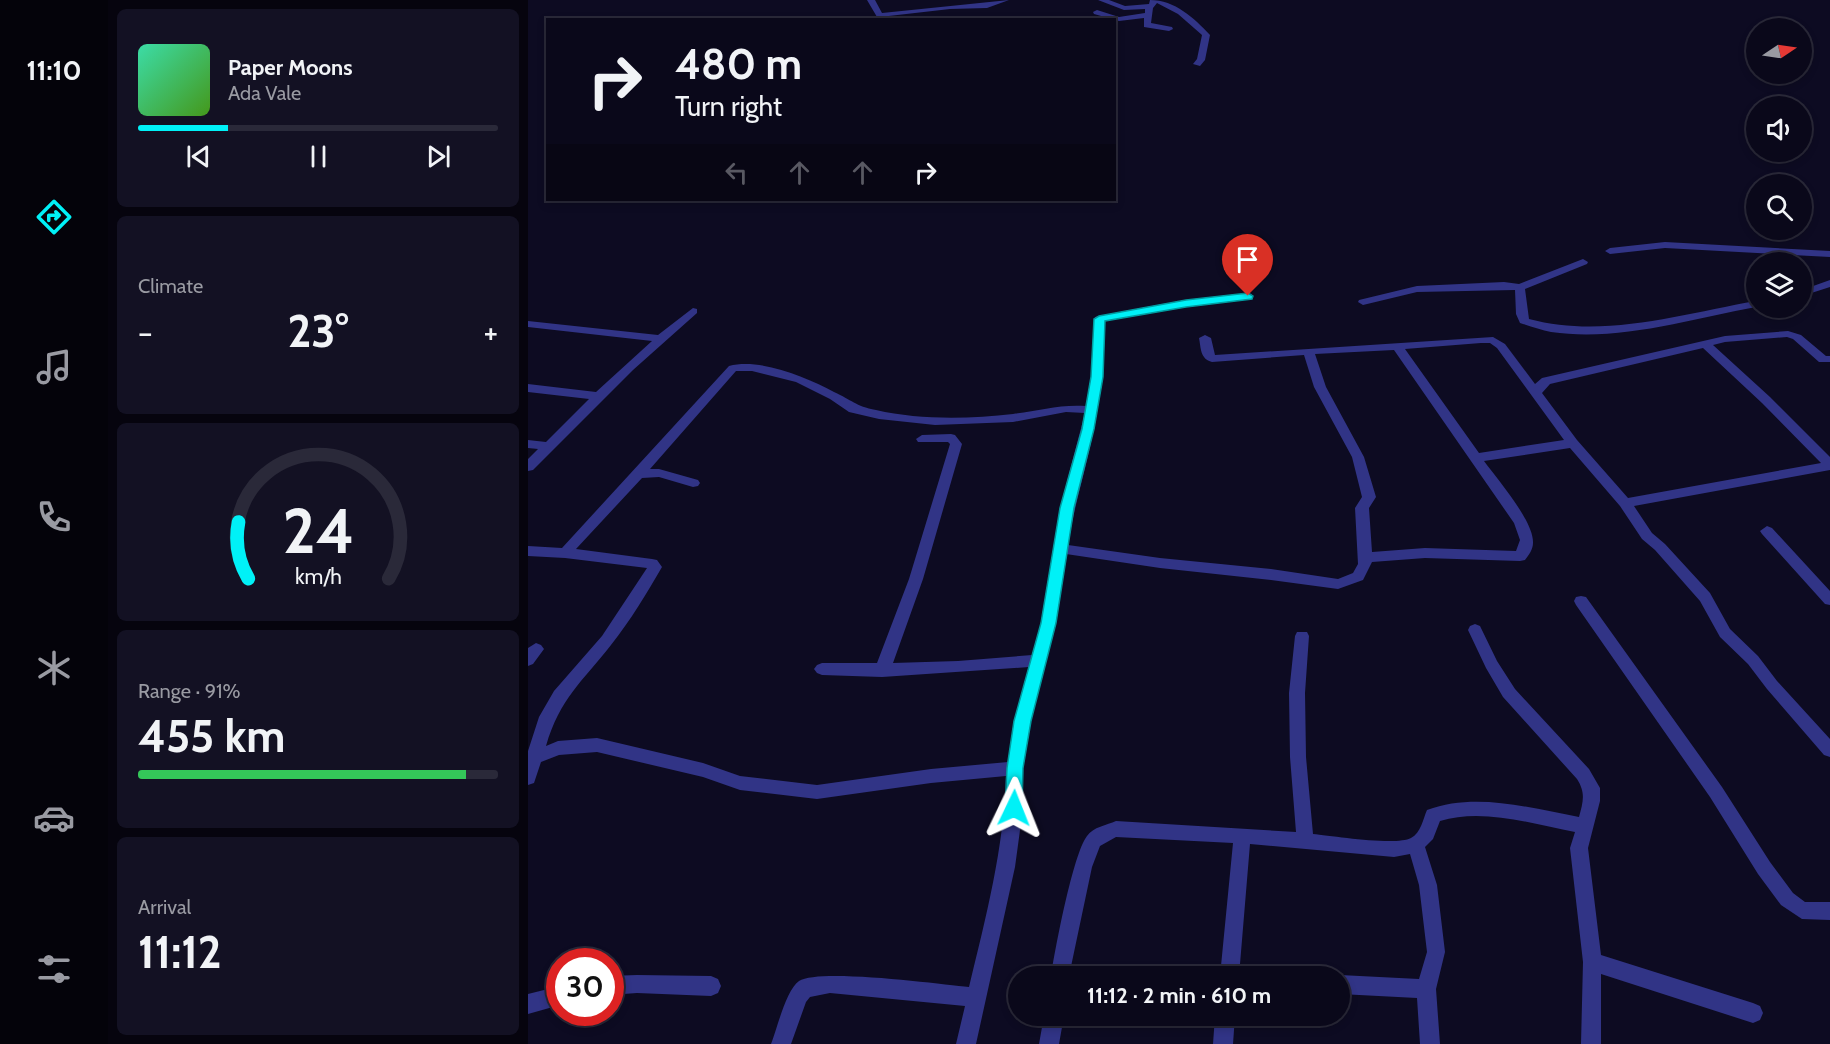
<!DOCTYPE html>
<html lang="en">
<head>
<meta charset="utf-8">
<style>
	:root { --surface:#0a081a; --page:#131123; --text:#f1f3f6; --muted:#999aa2; --line:#2a2939; --accent:#00f1f7 }
	body { margin:0; font-family:Cabin,sans-serif; background:var(--page); color:var(--text); height:100vh; display:flex; flex-direction:column; font-size:22px; white-space:nowrap }
	* { box-sizing:border-box; margin:0 }
	p { font-size:20px; color:var(--muted) }
	.icon { flex:none; width:33px; height:33px; fill:none; stroke:currentColor; stroke-width:2; stroke-linecap:round; stroke-linejoin:round }
	.map { position:relative; flex:1; overflow:hidden }
	.side { display:flex; flex-direction:column; gap:9px; padding:9px; background:#06040e; width:420px }
	.side>* { flex:none }
	.top-card { position:absolute; left:18px; top:18px; width:570px; height:183px; border-radius:0px; box-shadow:0 3px 9px #0003,0 0 0 2px var(--line); background:#0a081a; color:var(--text); overflow:hidden }
	.needle { width:39px; rotate:77deg }
	.controls { position:absolute; left:1218px; top:18px; display:grid; gap:12px }
	.controls a { display:grid; place-items:center; width:66px; height:66px; border-radius:50%; background:var(--surface); box-shadow:0 3px 9px #0003,0 0 0 2px var(--line); font-size:30px }
	.speed { position:absolute; left:18px; top:948px; display:flex; gap:12px; font-size:30px; font-weight:700; text-align:center }
	.speed>* { display:grid; place-content:center; width:78px; height:78px; border-radius:50%; background:var(--surface); box-shadow:0 3px 9px #0003,0 0 0 2px var(--line); line-height:1 }
	.speed .limit { border:9px solid #d22; background:#fff; color:#111 }
	.pin { position:absolute; display:grid; place-items:center; width:51px; height:51px; color:#fff; margin:-62px -26px; border-radius:50% 50% 50% 0; rotate:-45deg; box-shadow:0 0 6px #0007 }
	.pin .icon { rotate:45deg }
	.me { position:absolute; width:66px; margin:-33px; rotate:2deg; stroke-linejoin:round; filter:drop-shadow(0 0 4px #0008) }
	.turn { display:flex; align-items:center; gap:21px; height:126px; padding:0 30px; font-size:27px }
	.turn .icon { width:78px; height:78px; stroke-width:2.5 }
	.turn b { display:block; font-size:42px; line-height:51px }
	.lanes { display:flex; align-items:center; height:57px; padding:0 30px; background:#0003; justify-content:center; gap:30px; direction:ltr }
	.lanes .off { opacity:.35 }
	.big { font-size:45px; font-weight:800; line-height:1.1 }
	.side .card { flex:1; display:flex; flex-direction:column; justify-content:center; gap:9px; min-width:0; padding:0 21px; border-radius:9px; background:var(--page) }
	.side .dial { align-items:center; gap:0 }
	.dial svg { height:156px; overflow:visible; fill:none; stroke:var(--line); stroke-width:7; stroke-linecap:round; text-anchor:middle }
	.dial text { fill:var(--text); stroke:none }
	.song { display:flex; align-items:center; gap:18px }
	.cover { width:72px; height:72px; border-radius:9px; background:linear-gradient(135deg,hsl(160 70% 55%),hsl(100 70% 35%)) }
	.played { height:6px; border-radius:3px; background:linear-gradient(90deg,var(--accent) 25%,var(--line) 25%) }
	.keys { display:flex; justify-content:space-around; direction:ltr }
	.heat { display:flex; justify-content:space-between; align-items:center; font-size:33px; direction:ltr }
	.charge { height:9px; border-radius:4px; background:linear-gradient(90deg,#34c759 91%,var(--line) 0) }
	.trip { position:absolute; left:480px; top:966px; width:342px; height:60px; border-radius:30px; background:var(--surface); box-shadow:0 3px 9px #0003,0 0 0 2px var(--line); font-weight:800; line-height:60px; text-align:center }
	main { display:flex; flex:1; min-height:0 }
	.menu { display:flex; flex-direction:column; width:108px; justify-content:space-around; align-items:center; background:#04030a; color:var(--muted) }
	.menu .icon { width:42px; height:42px }
	.menu .on { color:var(--accent) }
	.menu b { font-size:27px; color:var(--text) }
	.map>svg:first-child { display:block }
	.lines { fill:none; stroke-linecap:round; stroke-linejoin:round }
	.minor { fill:#313486; fill-rule:evenodd }
	.route { fill:#00f1f7; stroke:#009da1; stroke-width:1.5 }
</style>
</head>
<body>
<main>
<nav class="menu">
<b>11:10</b>
<svg class="icon on" aria-label="directions" viewBox="0 0 24 24"><path d="M12 3l9 9-9 9-9-9zM9 14v-3h6M13 9l2 2-2 2"/></svg>
<svg class="icon" aria-label="music" viewBox="0 0 24 24"><path d="M9 18V5l10-2v13"/><circle cx="6" cy="18" r="3"/><circle cx="16" cy="16" r="3"/></svg>
<svg class="icon" aria-label="phone" viewBox="0 0 24 24"><path d="M5 4h4l2 5-3 2q2 4 5 5l2-3 5 2v4C11 20 4 13 5 4z"/></svg>
<svg class="icon" aria-label="climate" viewBox="0 0 24 24"><path d="M12 3v18M4 7l16 10M4 17L20 7"/></svg>
<svg class="icon" aria-label="car" viewBox="0 0 24 24"><path d="M5 17H2v-5l4-1 3-4h7l3 4 3 1v5h-3M9 17h6M6 11h13"/><circle cx="7" cy="17" r="2"/><circle cx="17" cy="17" r="2"/></svg>
<svg class="icon" aria-label="filters" viewBox="0 0 24 24"><path d="M4 7h16M4 17h16"/><circle cx="9" cy="7" r="2"/><circle cx="15" cy="17" r="2"/></svg>
</nav>
<section class="side">
<div class="card">
<div class="song"><i class="cover"></i><div><b>Paper Moons</b><p>Ada Vale</p></div></div>
<div class="played"></div>
<div class="keys"><svg class="icon" aria-label="previous" viewBox="0 0 24 24"><path d="M18 5L8 12l10 7zM5 5v14"/></svg><svg class="icon" aria-label="pause" viewBox="0 0 24 24"><path d="M8 5v14M16 5v14"/></svg><svg class="icon" aria-label="next" viewBox="0 0 24 24"><path d="M6 5l10 7-10 7zM19 5v14"/></svg></div>
</div>
<div class="card"><p>Climate</p>
<div class="heat"><a>−</a><b class="big">23°</b><a>+</a></div>
</div>
<div class="card dial"><svg viewBox="0 0 100 80">
<path d="M14 69A42 42 0 1 1 86 69"/>
<path d="M14 69A42 42 0 0 1 9 40" stroke="#00f1f7"/>
<text x="50" y="56" font-size="32" font-weight="700">24</text>
<text x="50" y="72" font-size="11">km/h</text>
</svg></div>
<div class="card"><p>Range · 91%</p><b class="big">455 km</b><div class="charge"></div></div>
<div class="card"><p>Arrival</p><b class="big">11:12</b></div>
</section>
<div class="map">
<svg width="1302" height="1044" viewBox="0 0 1302 1044">
	<rect width="100%" height="100%" fill="#0d0b22"/>
	<g class="lines">
		<path class="minor" d="M339,0H347L354,13L481,0L459,8L422,9L352,17H349Z
			M570,0H581L597,6L621,4L622,0C647,0 666,18 682,35L677,60L672,66L665,64L669,59L674,35L650,14L629,3L625,8L623,23L644,27L645,29L641,31L616,27V18L591,21L566,14L565,12L569,10L591,17L617,13V9L596,10Z
			M1137,242L1302,251V257L1137,248L1082,254L1077,251L1082,248Z
			M1055,259L1060,262L1059,264L997,289L1001,319C1076,339 1153,314 1228,301V307C1162,319 1091,342 1023,332C1013,330 1002,326 992,323L988,314L987,290L889,292L835,305L830,302L831,300L889,286L976,282L991,284Z
			M1302,280V287L1274,296V290Z
			M720,293L724,294V298L634,310L576,321C575,357 573,392 566,427C559,467 546,505 540,545L632,558L743,569L810,579L825,573L830,564L827,508L834,497L824,457L786,387L776,355L684,362C672,359 673,348 671,338L677,335L683,338L687,355L965,337L977,344L1007,384L1014,378L1197,336L1260,331L1273,335L1298,356H1302V362H1291L1265,339L1259,337L1197,342L1185,345L1242,397L1302,457V470L1106,506L1124,533L1137,544L1182,593L1202,629L1230,656L1249,681L1302,739V757L1296,755L1239,689L1220,664L1192,637L1172,601L1127,550L1114,539L1092,506L1042,448L956,461C969,479 1006,521 1005,543C1005,549 1001,555 997,560L992,561L897,558L844,562L835,580L810,589L743,580L632,568L538,554L527,623L503,721L495,768V808L487,867L448,1044H428L437,1006L302,993L282,997L278,1002L263,1044H243C249,1029 258,990 271,981C291,968 411,984 441,987C458,917 476,848 478,776L403,783L289,799L212,790L175,777L69,752L31,755L13,762L6,783L0,785V751L11,717L26,691L74,636L119,568L37,558L0,556V546L34,548L201,366C233,358 278,377 306,392C324,400 327,406 348,410C391,420 441,419 485,414C510,411 532,404 558,406L563,377L567,317L634,304ZM953,343H962L969,348L1036,440L951,453L877,349ZM1175,348L1234,403L1293,463L1100,498L1049,440L1014,393L1022,384ZM866,350L986,523L992,540L988,551L897,548L844,552L841,508L848,497L836,457L798,387L787,354ZM208,371H224L268,382L302,399L321,412L351,419L407,425L485,422L538,412L557,413L532,508L513,623L504,655L430,661L365,663L395,579L434,444L427,435L423,434L394,435L388,439L390,442H420L422,444L381,579L349,663H294L289,665L286,669L289,673L294,675L354,677L501,667L487,721L480,762L403,769L289,785L212,776L175,763L69,738L30,741L18,746C32,698 54,682 83,645C102,621 119,593 134,567L129,560L124,559L48,549L114,478L131,477L165,487L170,486L172,483L170,480L131,469H122Z
			M165,308L169,309V313L105,370L5,470L0,471V459L10,449L0,448V440L18,442L61,399L0,392V384L68,392L124,341L0,327V321L130,335Z
			M1239,526L1244,528L1302,591V605L1297,604L1234,534L1232,531Z
			M1053,596L1058,597L1194,787L1242,862L1265,893L1277,902H1302V920L1274,919L1253,905L1230,874L1182,797L1048,605L1046,601L1048,597Z
			M947,624L952,626L969,661L987,689L1061,769L1072,788V801L1060,848L1073,955L1225,1003L1232,1006L1235,1013L1232,1020L1225,1023L1073,974V1044H1053L1055,962L1042,848L1047,832C1005,824 955,808 912,821L905,839L897,847L909,885L917,952L908,989L912,1044H892L889,998L812,994V976H810L812,975L891,979L899,952L891,885L882,854L866,857L722,844L711,976H692L705,843L588,837L572,846L564,867L541,976H523C527,950 545,854 559,836C565,827 579,825 588,821L768,832L762,757L761,693L767,636L769,632H779L781,636L777,693L778,757L785,834C805,836 868,846 883,838C893,833 895,819 899,810C948,792 1002,808 1051,817C1055,802 1058,793 1049,779L975,697L958,668L940,630L942,626Z
			M8,643L13,645L16,649L5,664L0,666V648Z
			M109,975L183,976L190,979L193,986L190,993L183,996L109,993L82,995V976Z
			M32,986V1005L0,1014V994Z
			M516,1016H536L531,1044H511Z
			M687,1016H707L705,1044H685Z"/>
	</g>
	<path class="route" d="M720,293L725,296L724,299L658,307L577,321L575,377L566,429L546,508L528,623L503,721L495,768L494,808L492,813L486,815L480,813L477,808L479,768L486,721L513,623L532,508L554,429L563,377L566,319L571,316L658,300Z"/>
</svg>
<div class="controls">
<a><svg class="needle" viewBox="-14 -14 28 28"><path d="M0-13l5 13h-10z" fill="#e53935"/><path d="M0 13l5-13h-10z" fill="#999aa2"/></svg></a>
<a><svg class="icon" aria-label="sound" viewBox="0 0 24 24"><path d="M4 9h4l5-4v14l-5-4H4zM17 9q2 3 0 6"/></svg></a>
<a><svg class="icon" aria-label="search" viewBox="0 0 24 24"><circle cx="10" cy="10" r="6"/><path d="M15 15l6 6"/></svg></a>
<a><svg class="icon" aria-label="layers" viewBox="0 0 24 24"><path d="M12 4l9 5-9 5-9-5zM3 14l9 5 9-5"/></svg></a>
</div>
<div class="speed"><div class="limit">30</div></div>
<div class="pin" style="left:720px;top:296px;background:#d93025"><svg class="icon" aria-label="arrive" viewBox="0 0 24 24"><path d="M6 21V4h12l-3 4 3 4H6"/></svg></div>
<svg class="me" style="left:486px;top:808px" viewBox="-20 -20 40 40"><path d="M0-17L14 15 0 8-14 15z" fill="#00f1f7" stroke="#fff" stroke-width="4"/></svg>
<div class="trip">11:12 · 2 min · 610 m</div>
<div class="top-card">
<div class="turn"><svg class="icon" aria-label="right" viewBox="0 0 24 24"><path d="M7 20v-9h11M14 6l5 5-5 5"/></svg><div><b>480 m</b>Turn right</div></div>
<div class="lanes"><svg class="icon off" aria-label="left" viewBox="0 0 24 24"><path d="M17 20v-9H6M10 6l-5 5 5 5"/></svg><svg class="icon off" aria-label="ahead" viewBox="0 0 24 24"><path d="M12 20V5M6 11l6-6 6 6"/></svg><svg class="icon off" aria-label="ahead" viewBox="0 0 24 24"><path d="M12 20V5M6 11l6-6 6 6"/></svg><svg class="icon" aria-label="right" viewBox="0 0 24 24"><path d="M7 20v-9h11M14 6l5 5-5 5"/></svg></div>
</div>
</div>
</main>
</body>
</html>
